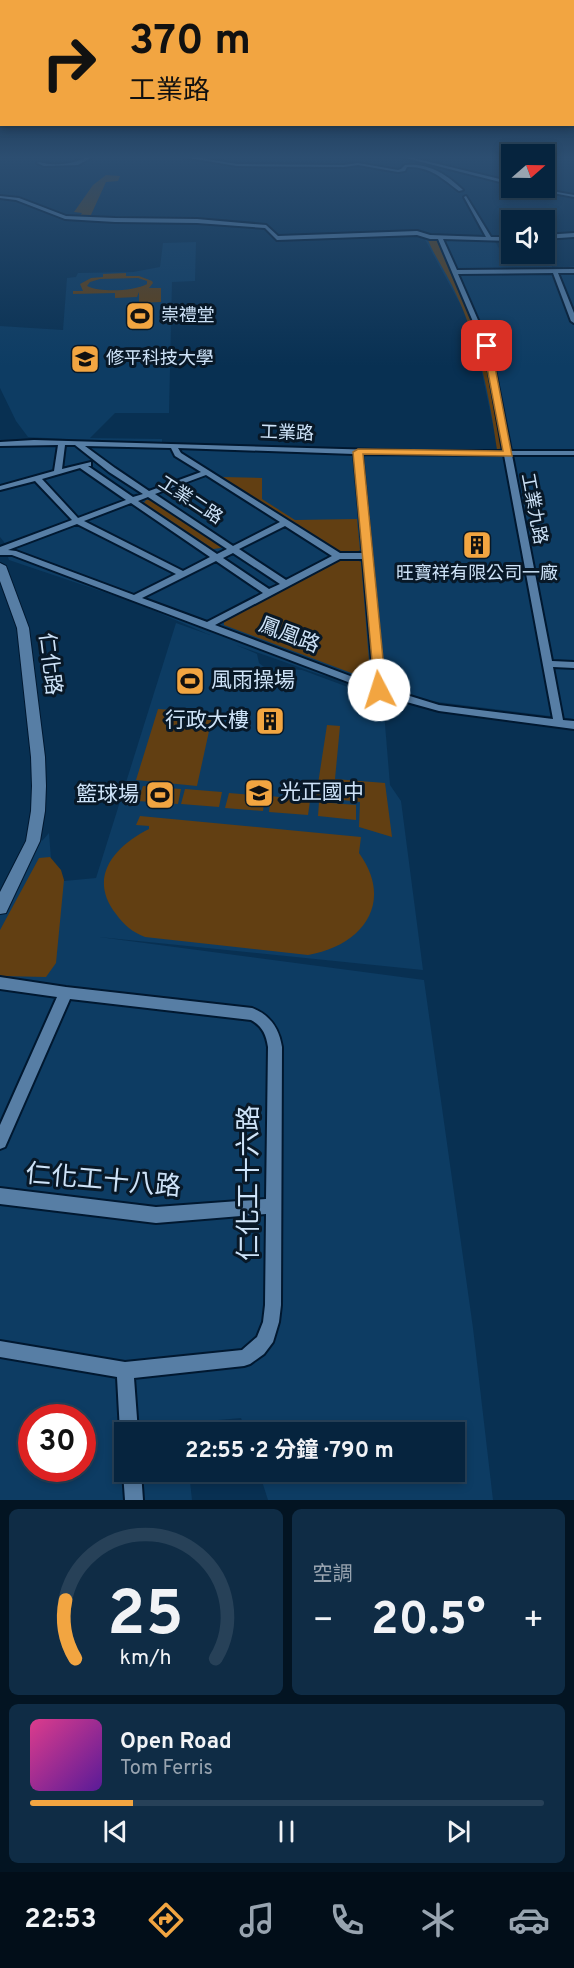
<!DOCTYPE html>
<html lang="zh-TW">
<head>
<meta charset="utf-8">
<style>
	:root { --surface:#06243e; --page:#0f2c45; --text:#f1f3f6; --muted:#98a4b0; --line:#274158; --accent:#f2a541 }
	body { margin:0; font-family:Overpass,"Noto Sans TC",sans-serif; background:var(--page); color:var(--text); height:100vh; display:flex; flex-direction:column; font-size:22px; white-space:nowrap }
	* { box-sizing:border-box; margin:0 }
	p { font-size:20px; color:var(--muted) }
	.icon { flex:none; width:33px; height:33px; fill:none; stroke:currentColor; stroke-width:2; stroke-linecap:round; stroke-linejoin:round }
	.map { position:relative; height:1500px; overflow:hidden }
	.drawer { display:flex; flex-direction:column; gap:9px; padding:9px; background:#031422; flex:1 }
	.drawer>* { flex:none }
	.hud { position:absolute; left:0px; top:0px; width:574px; height:126px; box-shadow:0 3px 9px #0003,0 0 0 2px var(--line); background:#f2a541; color:#111; overflow:hidden }
	.needle { width:39px; rotate:70deg }
	.tools { position:absolute; left:501px; top:144px; display:grid; gap:12px }
	.tools a { display:grid; place-items:center; width:54px; height:54px; border-radius:0px; background:var(--surface); box-shadow:0 3px 9px #0003,0 0 0 2px var(--line); font-size:30px }
	.speed { position:absolute; left:18px; top:1404px; display:flex; gap:12px; font-size:30px; font-weight:700; text-align:center }
	.speed>* { display:grid; place-content:center; width:78px; height:78px; border-radius:50%; background:var(--surface); box-shadow:0 3px 9px #0003,0 0 0 2px var(--line); line-height:1 }
	.speed .limit { border:9px solid #d22; background:#fff; color:#111 }
	.pin { position:absolute; display:grid; place-items:center; width:51px; height:51px; color:#fff; margin:-26px; border-radius:12px; box-shadow:0 3px 9px #0006 }
	.me { position:absolute; width:66px; margin:-33px; rotate:355deg; stroke-linejoin:round; filter:drop-shadow(0 0 4px #0008) }
	.turn { display:flex; align-items:center; gap:21px; height:126px; padding:0 30px; font-size:27px }
	.turn .icon { width:78px; height:78px; stroke-width:2.5 }
	.turn b { display:block; font-size:42px; line-height:51px }
	.big { font-size:45px; font-weight:700; line-height:1.1 }
	.drawer .card { flex:1; display:flex; flex-direction:column; justify-content:center; gap:9px; min-width:0; padding:0 21px; border-radius:9px; background:var(--page) }
	.drawer .dial { align-items:center; gap:0 }
	.dial svg { height:156px; overflow:visible; fill:none; stroke:var(--line); stroke-width:7; stroke-linecap:round; text-anchor:middle }
	.dial text { fill:var(--text); stroke:none }
	.song { display:flex; align-items:center; gap:18px }
	.cover { width:72px; height:72px; border-radius:9px; background:linear-gradient(135deg,hsl(330 70% 55%),hsl(270 70% 35%)) }
	.played { height:6px; border-radius:3px; background:linear-gradient(90deg,var(--accent) 20%,var(--line) 20%) }
	.keys { display:flex; justify-content:space-around; direction:ltr }
	.heat { display:flex; justify-content:space-between; align-items:center; font-size:33px; direction:ltr }
	.drawer .tiles { flex:1; display:grid; gap:9px; grid-template-columns:1fr 1fr }
	.card:last-child { grid-column:span 2 }
	.trip { position:absolute; left:114px; top:1422px; width:351px; height:60px; border-radius:0px; background:var(--surface); box-shadow:0 3px 9px #0003,0 0 0 2px var(--line); font-weight:700; line-height:60px; text-align:center }
	.menu { display:flex; height:96px; justify-content:space-around; align-items:center; background:#020e19; color:var(--muted) }
	.menu .icon { width:42px; height:42px }
	.menu .selected { color:var(--accent) }
	.menu b { font-size:27px; color:var(--text) }
	.map>svg:first-child { display:block }
	.built { fill:#0d3c63; fill-rule:evenodd }
	.green { fill:#623f12; fill-rule:evenodd }
	.lines { fill:none; stroke-linecap:round; stroke-linejoin:round }
	.minor-casing { stroke:#001830; stroke-width:4 }
	.secondary-casing { stroke:#001830; stroke-width:2 }
	.minor { fill:#577ea5; fill-rule:evenodd }
	.secondary { fill:#577ea5; fill-rule:evenodd }
	.route { fill:#f2a541; stroke:#9d6b2a; stroke-width:1.5 }
	.labels { text-anchor:middle; dominant-baseline:central; stroke-width:6; stroke-linejoin:round; paint-order:stroke }
	.far-poi-label { font-size:18px; fill:#cee3f8; stroke:#081827; text-anchor:start }
	.far-street-label { font-size:18px; fill:#cee3f8; stroke:#081827 }
	.street-label { font-size:21px; fill:#cee3f8; stroke:#081827 }
	.poi-label { font-size:21px; fill:#cee3f8; stroke:#081827; text-anchor:start }
	.near-street-label { font-size:26px; fill:#cee3f8; stroke:#081827 }
</style>
</head>
<body>
<div class="map">
<svg width="574" height="1500" viewBox="0 0 574 1500">
	<rect width="100%" height="100%" fill="#083052"/>
	<path class="built" d="M422,234H437L439,236L478,235L493,238L504,257L543,256L554,269L574,266V719L430,701L390,692L318,674L236,645L257,654L259,663L264,667L302,670L383,700L390,785L401,801L423,970L99,937L424,980L473,1328L493,1500H268L259,1472H454V1432H246L241,1418L185,1423L186,1432H124V1472H189L192,1500H0V889L3,888L32,825L42,841L49,833L51,859L64,881L96,878L176,623L210,635L136,603L9,560L5,549L8,547L0,537V443L65,439L28,437L16,421L0,388V326L63,330L67,278L76,277L78,273L133,272L160,267L163,243L196,242L195,281L172,282L169,413H115L90,438L162,439V443L225,448L499,454L478,354L464,311ZM32,1418H82V1468H32Z"/>
	<path class="green" d="M106,175L120,176L118,181L106,182L90,217L80,216L82,213L74,212L93,185Z
		M431,239H436L482,347L501,448L497,450C490,398 479,344 457,296C450,279 439,263 431,247L428,240Z
		M126,273V276H139L152,281L153,283L149,288H161V302L139,303V292L137,297L115,298V293L73,294V291H83L80,284L91,278L103,277V274ZM138,278L147,281V284C134,291 101,293 87,286L90,282L100,279Z
		M221,477L262,478V499L295,520L357,519L360,550L354,554H342Z
		M146,500H151L220,545L221,548L213,549L144,503Z
		M339,559H355L361,562L370,673L362,677L224,625V622Z
		M158,709L213,713L197,786L136,780Z
		M327,725L340,726L335,779L385,783L392,837L359,827L360,802L316,797Z
		M143,786L181,789L178,804L138,801Z
		M185,789L222,792L219,807L181,804Z
		M229,793L265,796L263,811L225,808Z
		M271,796L310,801L308,815L269,812Z
		M319,802L356,805V820L318,816Z
		M140,816L361,837L359,853C395,903 362,946 308,955L145,937C132,932 124,925 116,914C87,877 115,846 149,829V826L136,825Z
		M50,857L61,870L64,880L56,963L46,977L0,976V930L39,858Z"/>
	<g class="lines">
		<g class="minor-casing">
			<path id="minor" d="M89,156H94L78,165L44,166L37,163L39,162C54,167 75,164 89,156Z
				M177,156H188L237,164L344,165L358,163L398,170L401,169L405,165C429,163 446,174 463,190L459,191C442,178 429,166 407,167L405,171L398,172L358,165L344,167L237,166Z
				M398,156H405L512,182V185Z
				M527,188H534L574,195V197Z
				M0,196L19,198L66,216L115,218L197,219L266,225L278,236L417,231L430,235L486,237L464,197L466,196L491,237H512V241L443,239L457,270L574,269V273H558L574,313V323L571,321L553,273L458,274L491,350L511,451H574V455H512L552,661L574,662V668L553,667L563,720L574,721V729L439,711L385,696L12,555H0V547L72,520L35,481L0,490V486L54,471L58,445L0,446V442L34,440L413,451H503L485,350L438,239H430L417,235L277,240L265,228L197,223L115,222L65,219L16,200L0,198ZM65,445H75L109,472L143,494L133,497L88,466H91V462L62,469ZM85,446L171,448L175,456L201,472L149,491L115,468ZM178,448L354,454L363,553H340L181,453ZM362,454L504,455L553,719L439,705L384,688ZM80,468L126,500L78,518L42,479ZM206,475L280,522L233,546L155,494ZM148,497L227,549L217,554L138,501ZM131,503L210,557L183,571L84,521ZM77,524L176,574L134,595L16,551L8,550ZM285,526L332,556L286,580L239,549ZM233,553L280,584L269,589L223,558ZM340,559H363L374,685L215,625ZM216,561L263,593L207,622L142,598Z
				M574,233V237L544,239V235Z
				M0,977L66,987L252,1008C270,1015 279,1028 282,1047L281,1305L279,1322L273,1342L264,1354L250,1364L244,1366L134,1378L138,1432H124V1439L120,1432L117,1377L0,1357V1341L125,1362L242,1350L257,1337L263,1322L265,1305L266,1214L156,1223L0,1204V1188L156,1207L266,1199L268,1047C266,1034 262,1026 251,1020L70,999L5,1147L0,1149V1125L57,997L0,989Z
				M124,1468V1472H141L143,1500H125L123,1472Z"/>
		</g>
		<g class="secondary-casing">
			<path id="secondary" d="M0,563L6,566L29,628L45,757L46,786L45,811L40,841L6,913L0,914V892L26,841L31,811L32,786L31,757L17,628L0,581Z"/>
		</g>
		<use href="#minor" class="minor"/>
		<use href="#secondary" class="secondary"/>
	</g>
	<linearGradient id="sky" x2="0" y2="1"><stop stop-color="#041a2d"/><stop offset="0.43" stop-color="#2c4e71"/><stop offset="1" stop-color="#2c4e71" stop-opacity="0"/></linearGradient>
	<rect width="574" height="366" fill="url(#sky)"/>
	<path class="route" d="M487,343L491,346L512,456L363,454L386,690L379,695L375,693L353,452L358,449L503,451L483,346Z"/>
	<defs>
		<g id="stadium-square" transform="scale(1.5)"><rect x="-9" y="-9" width="18" height="18" rx="4" fill="#f2a541" stroke="#081827"/><path d="M0-5a6.5 5 0 1 0 0 10a6.5 5 0 1 0 0-10ZM-3.5-1.8h7v3.6h-7Z" fill="#111"/></g>
		<g id="university-square" transform="scale(1.5)"><rect x="-9" y="-9" width="18" height="18" rx="4" fill="#f2a541" stroke="#081827"/><path d="M0-5L7-2L0 1L-7-2ZM-4 1L0 2.5L4 1V4Q0 6-4 4Z" fill="#111"/></g>
		<g id="building-square" transform="scale(1.5)"><rect x="-9" y="-9" width="18" height="18" rx="4" fill="#f2a541" stroke="#081827"/><path d="M-4-6H4V6H1V3H-1V6H-4ZM-2.5-4.3h1.7v1.8h-1.7ZM.8-4.3h1.7v1.8H.8ZM-2.5-1h1.7V.8h-1.7ZM.8-1h1.7V.8H.8Z" fill="#111"/></g>
		<g id="school-square" transform="scale(1.5)"><rect x="-9" y="-9" width="18" height="18" rx="4" fill="#f2a541" stroke="#081827"/><path d="M0-5L7-2L0 1L-7-2ZM-4 1L0 2.5L4 1V4Q0 6-4 4Z" fill="#111"/></g>
	</defs>
	<g fill-rule="evenodd">
		<use href="#stadium-square" x="140" y="316"/>
		<use href="#university-square" x="85" y="359"/>
		<use href="#building-square" x="477" y="545"/>
		<use href="#stadium-square" x="190" y="681"/>
		<use href="#building-square" x="270" y="721"/>
		<use href="#school-square" x="259" y="793"/>
		<use href="#stadium-square" x="160" y="795"/>
	</g>
	<g class="labels">
		<g class="far-poi-label">
			<text x="161" y="316">崇禮堂</text>
			<text x="106" y="359">修平科技大學</text>
			<text x="477" y="574" text-anchor="middle">旺寶祥有限公司一廠</text>
		</g>
		<g class="far-street-label">
			<text transform="translate(287 434) rotate(2)">工業路</text>
			<text transform="translate(190 501) rotate(33)">工業二路</text>
			<text transform="translate(533 509) rotate(79)">工業九路</text>
		</g>
		<g class="street-label">
			<text transform="translate(289 636) rotate(21)">鳳凰路</text>
			<text transform="translate(49 664) rotate(83)">仁化路</text>
		</g>
		<g class="poi-label">
			<text x="211" y="681">風雨操場</text>
			<text x="249" y="721" text-anchor="end">行政大樓</text>
			<text x="280" y="793">光正國中</text>
			<text x="139" y="795" text-anchor="end">籃球場</text>
		</g>
		<g class="near-street-label">
			<text transform="translate(103 1182) rotate(5)">仁化工十八路</text>
			<text transform="translate(250 1183) rotate(-90)">仁化工十六路</text>
		</g>
	</g>
</svg>
<div class="tools">
<a><svg class="needle" viewBox="-14 -14 28 28"><path d="M0-13l5 13h-10z" fill="#e53935"/><path d="M0 13l5-13h-10z" fill="#98a4b0"/></svg></a>
<a><svg class="icon" aria-label="sound" viewBox="0 0 24 24"><path d="M4 9h4l5-4v14l-5-4H4zM17 9q2 3 0 6"/></svg></a>
</div>
<div class="speed"><div class="limit">30</div></div>
<div class="pin" style="left:487px;top:346px;background:#d93025"><svg class="icon" aria-label="arrive" viewBox="0 0 24 24"><path d="M6 21V4h12l-3 4 3 4H6"/></svg></div>
<svg class="me" style="left:379px;top:690px" viewBox="-20 -20 40 40"><circle r="19" fill="#fff"/><path d="M0-13L10 11 0 6-10 11z" fill="#f2a541"/></svg>
<div class="trip">22:55 · 2 分鐘 · 790 m</div>
<div class="hud">
<div class="turn"><svg class="icon" aria-label="right" viewBox="0 0 24 24"><path d="M7 20v-9h11M14 6l5 5-5 5"/></svg><div><b>370 m</b>工業路</div></div>
</div>
</div>
<section class="drawer">
<div class="tiles">
<div class="card dial"><svg viewBox="0 0 100 80">
<path d="M14 69A42 42 0 1 1 86 69"/>
<path d="M14 69A42 42 0 0 1 9 39" stroke="#f2a541"/>
<text x="50" y="56" font-size="32" font-weight="700">25</text>
<text x="50" y="72" font-size="11">km/h</text>
</svg></div>
<div class="card"><p>空調</p>
<div class="heat"><a>−</a><b class="big">20.5°</b><a>+</a></div>
</div>
<div class="card">
<div class="song"><i class="cover"></i><div><b>Open Road</b><p>Tom Ferris</p></div></div>
<div class="played"></div>
<div class="keys"><svg class="icon" aria-label="previous" viewBox="0 0 24 24"><path d="M18 5L8 12l10 7zM5 5v14"/></svg><svg class="icon" aria-label="pause" viewBox="0 0 24 24"><path d="M8 5v14M16 5v14"/></svg><svg class="icon" aria-label="next" viewBox="0 0 24 24"><path d="M6 5l10 7-10 7zM19 5v14"/></svg></div>
</div>
</div>
</section>
<nav class="menu">
<b>22:53</b>
<svg class="icon selected" aria-label="directions" viewBox="0 0 24 24"><path d="M12 3l9 9-9 9-9-9zM9 14v-3h6M13 9l2 2-2 2"/></svg>
<svg class="icon" aria-label="music" viewBox="0 0 24 24"><path d="M9 18V5l10-2v13"/><circle cx="6" cy="18" r="3"/><circle cx="16" cy="16" r="3"/></svg>
<svg class="icon" aria-label="phone" viewBox="0 0 24 24"><path d="M5 4h4l2 5-3 2q2 4 5 5l2-3 5 2v4C11 20 4 13 5 4z"/></svg>
<svg class="icon" aria-label="climate" viewBox="0 0 24 24"><path d="M12 3v18M4 7l16 10M4 17L20 7"/></svg>
<svg class="icon" aria-label="car" viewBox="0 0 24 24"><path d="M5 17H2v-5l4-1 3-4h7l3 4 3 1v5h-3M9 17h6M6 11h13"/><circle cx="7" cy="17" r="2"/><circle cx="17" cy="17" r="2"/></svg>
</nav>
</body>
</html>
